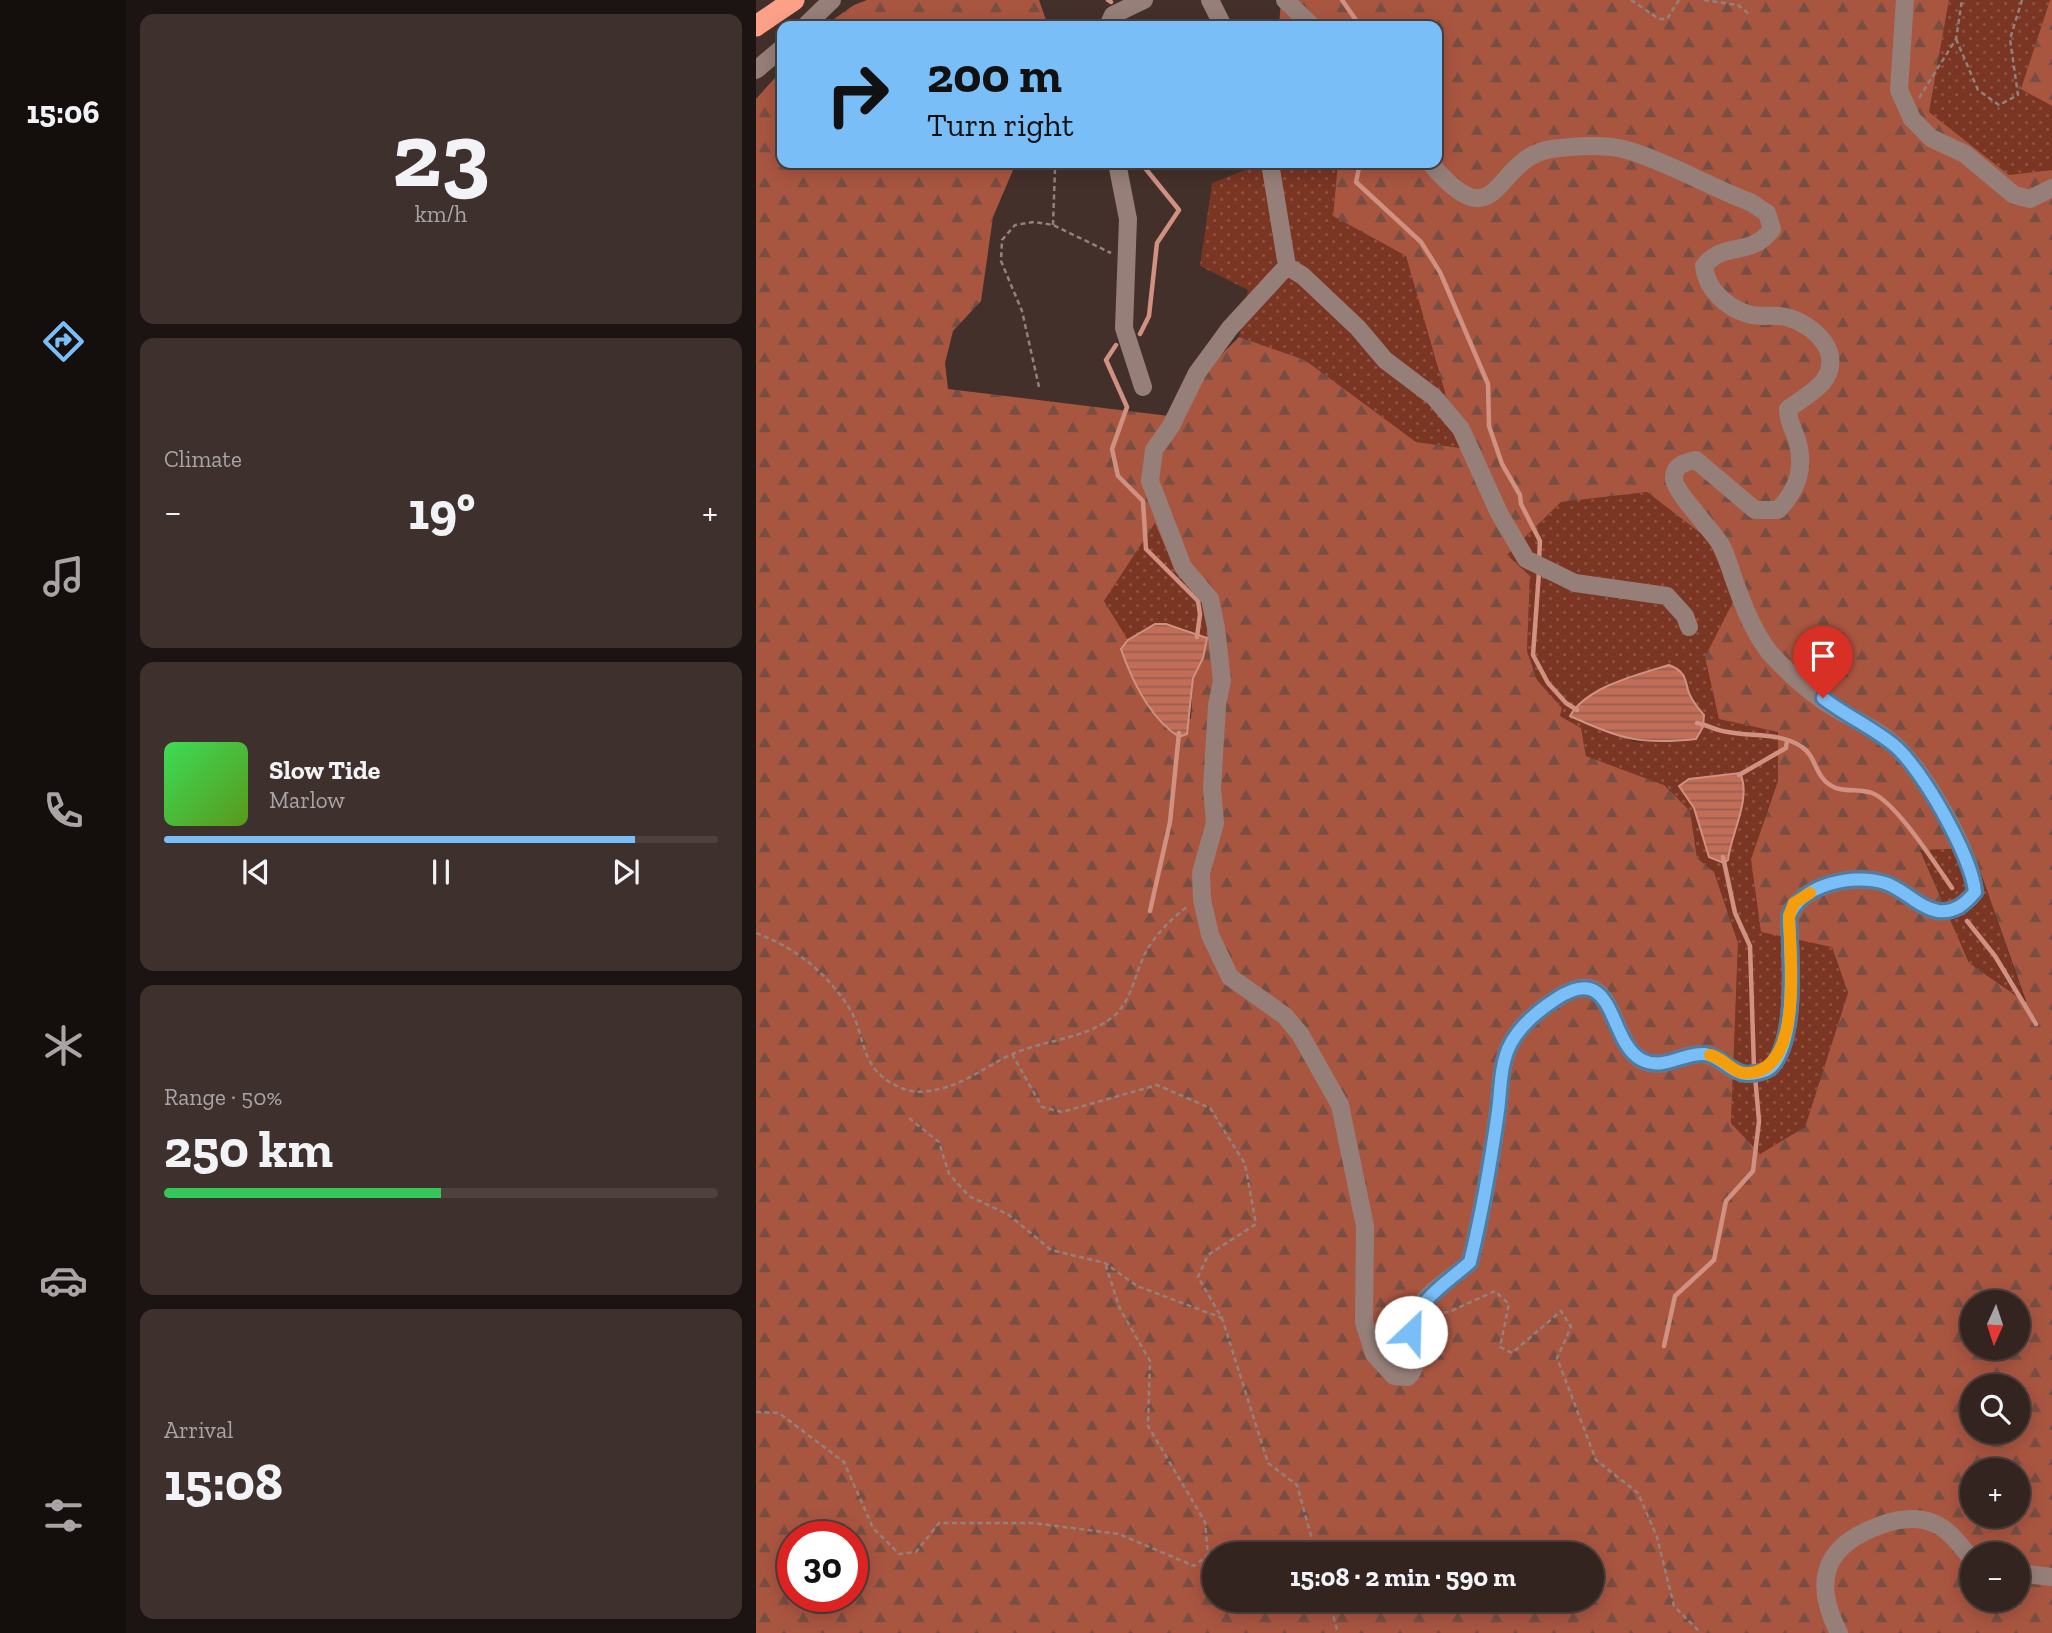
<!DOCTYPE html>
<html lang="en">
<head>
<meta charset="utf-8">
<style>
	:root { --surface:#332420; --page:#3e302d; --text:#f1f3f6; --muted:#a9a4a5; --line:#4e413e; --accent:#7abef8 }
	body { margin:0; font-family:"Zilla Slab",serif; background:var(--page); color:var(--text); height:100vh; display:flex; flex-direction:column; font-size:26px; white-space:nowrap }
	* { box-sizing:border-box; margin:0 }
	p { font-size:23px; color:var(--muted) }
	.icon { flex:none; width:38px; height:38px; fill:none; stroke:currentColor; stroke-width:2; stroke-linecap:round; stroke-linejoin:round }
	.map { position:relative; flex:1; overflow:hidden }
	.panel { display:flex; flex-direction:column; gap:14px; padding:14px; background:#1c1412; width:630px }
	.panel>* { flex:none }
	.banner { position:absolute; left:21px; top:21px; width:665px; height:147px; border-radius:14px; box-shadow:0 4px 18px #0003,0 0 0 2px var(--line); background:#7abef8; color:#111; overflow:hidden }
	.needle { width:46px; rotate:183deg }
	.controls { position:absolute; left:1204px; top:1290px; display:grid; gap:14px }
	.controls a { display:grid; place-items:center; width:70px; height:70px; border-radius:50%; background:var(--surface); box-shadow:0 4px 18px #0003,0 0 0 2px var(--line); font-size:35px }
	.speed { position:absolute; left:21px; top:1521px; display:flex; gap:14px; font-size:35px; font-weight:700; text-align:center }
	.speed>* { display:grid; place-content:center; width:91px; height:91px; border-radius:50%; background:var(--surface); box-shadow:0 4px 18px #0003,0 0 0 2px var(--line); line-height:1 }
	.speed .limit { border:10px solid #d22; background:#fff; color:#111 }
	.pin { position:absolute; display:grid; place-items:center; width:60px; height:60px; color:#fff; margin:-72px -30px; border-radius:50% 50% 50% 0; rotate:-45deg; box-shadow:0 0 7px #0007 }
	.pin .icon { rotate:45deg }
	.me { position:absolute; width:77px; margin:-38px; rotate:24deg; stroke-linejoin:round; filter:drop-shadow(0 0 5px #0008) }
	.turn { display:flex; align-items:center; gap:24px; height:147px; padding:0 35px; font-size:32px }
	.turn .icon { width:91px; height:91px; stroke-width:2.5 }
	.turn b { display:block; font-size:49px; line-height:60px }
	.big { font-size:52px; font-weight:700; line-height:1.1 }
	.panel .widget { flex:1; display:flex; flex-direction:column; justify-content:center; gap:10px; min-width:0; padding:0 24px; border-radius:14px; background:var(--page) }
	.panel .dial { align-items:center; gap:0 }
	.dial b { font-size:91px; line-height:1 }
	.song { display:flex; align-items:center; gap:21px }
	.cover { width:84px; height:84px; border-radius:10px; background:linear-gradient(135deg,hsl(130 70% 55%),hsl(90 70% 35%)) }
	.played { height:7px; border-radius:4px; background:linear-gradient(90deg,var(--accent) 85%,var(--line) 85%) }
	.keys { display:flex; justify-content:space-around; direction:ltr }
	.heat { display:flex; justify-content:space-between; align-items:center; font-size:38px; direction:ltr }
	.charge { height:10px; border-radius:5px; background:linear-gradient(90deg,#34c759 50%,var(--line) 0) }
	.trip { position:absolute; left:446px; top:1542px; width:402px; height:70px; border-radius:35px; background:var(--surface); box-shadow:0 4px 18px #0003,0 0 0 2px var(--line); font-weight:700; line-height:70px; text-align:center }
	main { display:flex; flex:1; min-height:0 }
	.dock { display:flex; flex-direction:column; width:126px; justify-content:space-around; align-items:center; background:#140e0d; color:var(--muted) }
	.dock .icon { width:49px; height:49px }
	.dock .active { color:var(--accent) }
	.dock b { font-size:32px; color:var(--text) }
	.map>svg:first-child { display:block }
	.grass { fill:url(#grass-dots); fill-rule:evenodd }
	.forest { fill:url(#forest-firs); fill-rule:evenodd }
	.water { fill:url(#water-rules); stroke:#d09180; stroke-width:2 }
	.lines { fill:none; stroke-linecap:round; stroke-linejoin:round }
	.stream { stroke:#d09180; stroke-width:4.5 }
	.path { stroke:#92817c; stroke-width:2.5; stroke-dasharray:5 3.5; stroke-linecap:butt }
	.minor { stroke:#977f79; stroke-width:18 }
	.highway { stroke:#fda088; stroke-width:21 }
	.route-casing { stroke:#4f7ca1; stroke-width:18 }
	.route { stroke:#7abef8; stroke-width:12 }
	.slow { stroke:#f59e0b; stroke-width:12 }
</style>
</head>
<body>
<main>
<nav class="dock">
<b>15:06</b>
<svg class="icon active" aria-label="directions" viewBox="0 0 24 24"><path d="M12 3l9 9-9 9-9-9zM9 14v-3h6M13 9l2 2-2 2"/></svg>
<svg class="icon" aria-label="music" viewBox="0 0 24 24"><path d="M9 18V5l10-2v13"/><circle cx="6" cy="18" r="3"/><circle cx="16" cy="16" r="3"/></svg>
<svg class="icon" aria-label="phone" viewBox="0 0 24 24"><path d="M5 4h4l2 5-3 2q2 4 5 5l2-3 5 2v4C11 20 4 13 5 4z"/></svg>
<svg class="icon" aria-label="climate" viewBox="0 0 24 24"><path d="M12 3v18M4 7l16 10M4 17L20 7"/></svg>
<svg class="icon" aria-label="car" viewBox="0 0 24 24"><path d="M5 17H2v-5l4-1 3-4h7l3 4 3 1v5h-3M9 17h6M6 11h13"/><circle cx="7" cy="17" r="2"/><circle cx="17" cy="17" r="2"/></svg>
<svg class="icon" aria-label="filters" viewBox="0 0 24 24"><path d="M4 7h16M4 17h16"/><circle cx="9" cy="7" r="2"/><circle cx="15" cy="17" r="2"/></svg>
</nav>
<section class="panel">
<div class="widget dial"><b>23</b><p>km/h</p></div>
<div class="widget"><p>Climate</p>
<div class="heat"><a>−</a><b class="big">19°</b><a>+</a></div>
</div>
<div class="widget">
<div class="song"><i class="cover"></i><div><b>Slow Tide</b><p>Marlow</p></div></div>
<div class="played"></div>
<div class="keys"><svg class="icon" aria-label="previous" viewBox="0 0 24 24"><path d="M18 5L8 12l10 7zM5 5v14"/></svg><svg class="icon" aria-label="pause" viewBox="0 0 24 24"><path d="M8 5v14M16 5v14"/></svg><svg class="icon" aria-label="next" viewBox="0 0 24 24"><path d="M6 5l10 7-10 7zM19 5v14"/></svg></div>
</div>
<div class="widget"><p>Range · 50%</p><b class="big">250 km</b><div class="charge"></div></div>
<div class="widget"><p>Arrival</p><b class="big">15:08</b></div>
</section>
<div class="map">
<svg width="1296" height="1633" viewBox="0 0 1296 1633">
	<defs>
		<pattern id="grass-dots" width="8" height="8" patternUnits="userSpaceOnUse" patternTransform="scale(1.75)"><rect width="8" height="8" fill="#7a3523"/><path d="M2 2h.1M6 6h.1" fill="none" stroke="#8d5243" stroke-width="1.8" stroke-linecap="round"/></pattern>
		<pattern id="forest-firs" width="22" height="20" patternUnits="userSpaceOnUse" patternTransform="scale(1.75)"><rect width="22" height="20" fill="#a95641"/><path d="M5 1l3.5 6h-7zM16 11l3.5 6h-7z" fill="#794e42"/></pattern>
		<pattern id="water-rules" width="6" height="5" patternUnits="userSpaceOnUse" patternTransform="scale(1.75)"><rect width="6" height="5" fill="#c26d57"/><path d="M0 2.5h6" fill="none" stroke="#985f50"/></pattern>
	</defs>
	<rect width="100%" height="100%" fill="#44302a"/>
	<path class="grass" d="M1193,0H1294L1266,89L1296,106V170L1253,175L1173,112Z
		M507,163H582L577,216L650,256L706,448L660,442L549,360L483,337L492,290L444,266L456,183Z
		M891,492L952,539L978,600L1022,732V781L995,859L1076,947L1092,993L1049,1127L1004,1154L975,1123L982,943L958,872L941,858L934,811L908,785L830,756L825,728L804,716L806,708L781,680L771,651L774,576L751,555L805,502ZM898,670L932,691L948,715L940,739L879,742L814,716C828,689 870,680 898,670ZM984,773C996,798 975,833 972,860L968,863L953,857L938,808L923,786L933,779Z
		M399,522L417,565L451,604V638C415,621 405,621 372,640L348,601Z
		M1216,848L1270,1003L1213,963L1164,849Z"/>
	<path class="forest" d="M111,0H283L292,26H68L98,5Z
		M525,0H1193L1173,112L1253,175L1296,170V1633H0V99L26,70V163H260L237,217L225,301L197,331L189,363L192,389L429,418L450,370L483,337L549,360L660,442L705,448L650,256L577,216L582,163H681V26H523ZM891,492L952,539L978,600L949,657L963,719L1022,732V781L995,859L1005,932L1076,947L1092,993L1049,1127L1004,1154L975,1123L982,943L958,872L941,858L934,811L908,785L830,756L825,728L804,716L806,708L781,680L771,651L774,576L751,555L805,502ZM399,523L417,565L451,604V638L447,658L437,678L435,719L391,701L365,649L372,640L348,601ZM1216,848L1270,1001L1269,1002L1213,963L1164,850ZM1216,1302H1262V1348H1216ZM1216,1386H1262V1432H1216ZM1216,1470H1262V1516H1216ZM37,1536H96V1596H37ZM458,1554H836V1600H458ZM1216,1554H1262V1600H1216Z
		M1294,0H1296V106L1265,89Z"/>
	<path class="water" d="M399,624H410L451,638L447,658L437,678L431,734L423,737C394,718 376,681 365,649L372,640Z
		M913,665C928,671 929,677 932,690C934,699 942,708 948,715L947,727L940,739C883,745 864,739 814,716C830,687 883,674 913,665Z
		M984,773C996,798 975,833 972,860L968,863L953,857L938,808L923,786L933,779Z"/>
	<g class="lines">
		<path class="stream" d="M352,0L355,2
			M586,0L604,26
			M366,24L367,26
			M604,163L600,182L665,242L684,272L732,384L733,426L746,464L764,495L765,504L784,541L783,560
			M384,334L393,316L401,243L423,210L385,163
			M360,345L350,360L371,407L356,449L362,476L387,501L390,549L442,601L444,614L441,637
			M783,572L777,655L792,683L810,703L821,710
			M941,723C952,725 961,731 972,732C995,737 1025,732 1046,747C1060,756 1059,776 1074,785C1085,793 1103,788 1116,793C1140,802 1180,865 1196,888
			M983,775L1030,748L1031,740
			M967,857L979,913L994,946L998,1068
			M394,911L414,822L423,733
			M1211,921L1239,956L1280,1024
			M908,1346L919,1296L958,1260L970,1201L997,1171L1003,1121L999,1076"/>
		<path class="path" d="M875,0L903,19H911L923,0
			M948,0L982,5L993,14
			M1200,39L1222,90L1243,105L1262,95L1254,39L1266,0
			M1163,98L1200,39L1206,0
			M297,225L299,169L306,163
			M283,387L266,311L245,261L246,240L259,225L278,222L297,225L355,253
			M0,933C38,947 67,970 90,1003C112,1034 100,1066 141,1086C150,1091 162,1093 172,1091C203,1088 227,1068 254,1055C287,1040 330,1039 358,1016C377,999 379,971 391,950C401,933 415,919 431,907
			M256,1054L286,1107L306,1112L401,1085L454,1108L489,1164L500,1224L452,1255L442,1277L466,1318L512,1463L541,1485L560,1554
			M153,1118L183,1142L193,1174L213,1196L253,1215L295,1250L349,1263L381,1286L466,1318
			M679,1313L693,1312L739,1291L753,1304L744,1347L756,1353L805,1311L815,1327L801,1358L840,1460L882,1493L901,1537L918,1606L945,1633
			M0,1412L23,1413L88,1462L117,1528L143,1554L160,1552L183,1523H277L363,1534L438,1566L452,1555L449,1522L392,1426L394,1361L364,1309L349,1263
			M573,1600L582,1633"/>
		<path class="minor" d="M454,0L467,26
			M529,0L556,26
			M1149,0L1143,90L1156,119L1175,138L1209,154L1258,195L1274,199L1296,188
			M49,26L76,0
			M352,26L357,15L388,0
			M0,70L26,48
			M361,163L372,219L368,328L387,387
			M514,163L531,266
			M531,266L474,328L441,373L415,426L398,450L394,481L427,567L454,599L460,628L466,681L461,705L456,788L459,823L445,873L446,899L454,935L474,977L529,1016L544,1034L584,1105L609,1226L608,1322L618,1354L638,1376L652,1377C668,1361 650,1335 659,1315C668,1293 697,1278 714,1262C726,1213 735,1161 742,1111C745,1088 744,1063 755,1043C764,1025 783,1010 800,999C861,958 851,1041 886,1060C907,1071 928,1052 948,1054C965,1056 975,1073 991,1074C998,1074 1011,1072 1016,1066C1042,1036 1034,954 1033,916C1046,884 1098,873 1129,883C1148,889 1163,908 1182,911C1198,913 1209,904 1219,892C1215,852 1171,777 1142,748C1125,732 1104,722 1084,711C1059,697 1033,674 1014,653C997,632 986,602 977,577C973,565 970,552 963,542C954,528 917,490 918,478C918,465 929,462 940,460L999,510H1022C1042,489 1049,468 1041,440C1037,428 1032,422 1032,409C1043,401 1057,393 1066,383C1090,354 1058,324 1030,317C1018,314 1004,318 992,314C971,308 950,289 948,266C969,240 995,258 1016,229L1011,213L994,202C954,187 910,161 871,150C849,144 819,146 796,149C736,157 745,246 674,163
			M531,266L547,276L602,328L629,360L678,397L705,429L743,513L770,559L819,583L911,596L929,616L933,627
			M1262,1573L1296,1577
			M1083,1633C1056,1581 1068,1545 1125,1525C1142,1519 1160,1516 1177,1523C1195,1530 1204,1546 1216,1559"/>
		<path class="highway" d="M0,26L38,0"/>
	</g>
	<g class="lines">
		<g class="route-casing">
			<path id="route" d="M655,1332C662,1298 690,1284 714,1262C726,1213 735,1161 742,1111C745,1088 744,1063 755,1043C765,1025 783,1010 800,999C861,959 851,1042 886,1060C908,1071 928,1052 949,1054C965,1056 975,1073 991,1074C998,1074 1011,1072 1016,1066C1042,1037 1034,953 1033,916C1046,884 1098,873 1129,883C1148,889 1163,908 1182,911C1199,913 1209,904 1219,892C1216,857 1166,769 1139,746C1116,727 1090,716 1067,698"/>
		</g>
		<use href="#route" class="route"/>
		<path class="slow" d="M954,1055C969,1058 976,1074 992,1073C1048,1071 1034,954 1033,916L1038,903L1054,893"/>
	</g>
</svg>
<div class="controls">
<a><svg class="needle" viewBox="-14 -14 28 28"><path d="M0-13l5 13h-10z" fill="#e53935"/><path d="M0 13l5-13h-10z" fill="#a9a4a5"/></svg></a>
<a><svg class="icon" aria-label="search" viewBox="0 0 24 24"><circle cx="10" cy="10" r="6"/><path d="M15 15l6 6"/></svg></a>
<a>+</a>
<a>−</a>
</div>
<div class="speed"><div class="limit">30</div></div>
<div class="pin" style="left:1067px;top:698px;background:#d93025"><svg class="icon" aria-label="arrive" viewBox="0 0 24 24"><path d="M6 21V4h12l-3 4 3 4H6"/></svg></div>
<svg class="me" style="left:655px;top:1332px" viewBox="-20 -20 40 40"><circle r="19" fill="#fff"/><path d="M0-13L10 11 0 6-10 11z" fill="#7abef8"/></svg>
<div class="trip">15:08 · 2 min · 590 m</div>
<div class="banner">
<div class="turn"><svg class="icon" aria-label="right" viewBox="0 0 24 24"><path d="M7 20v-9h11M14 6l5 5-5 5"/></svg><div><b>200 m</b>Turn right</div></div>
</div>
</div>
</main>
</body>
</html>
